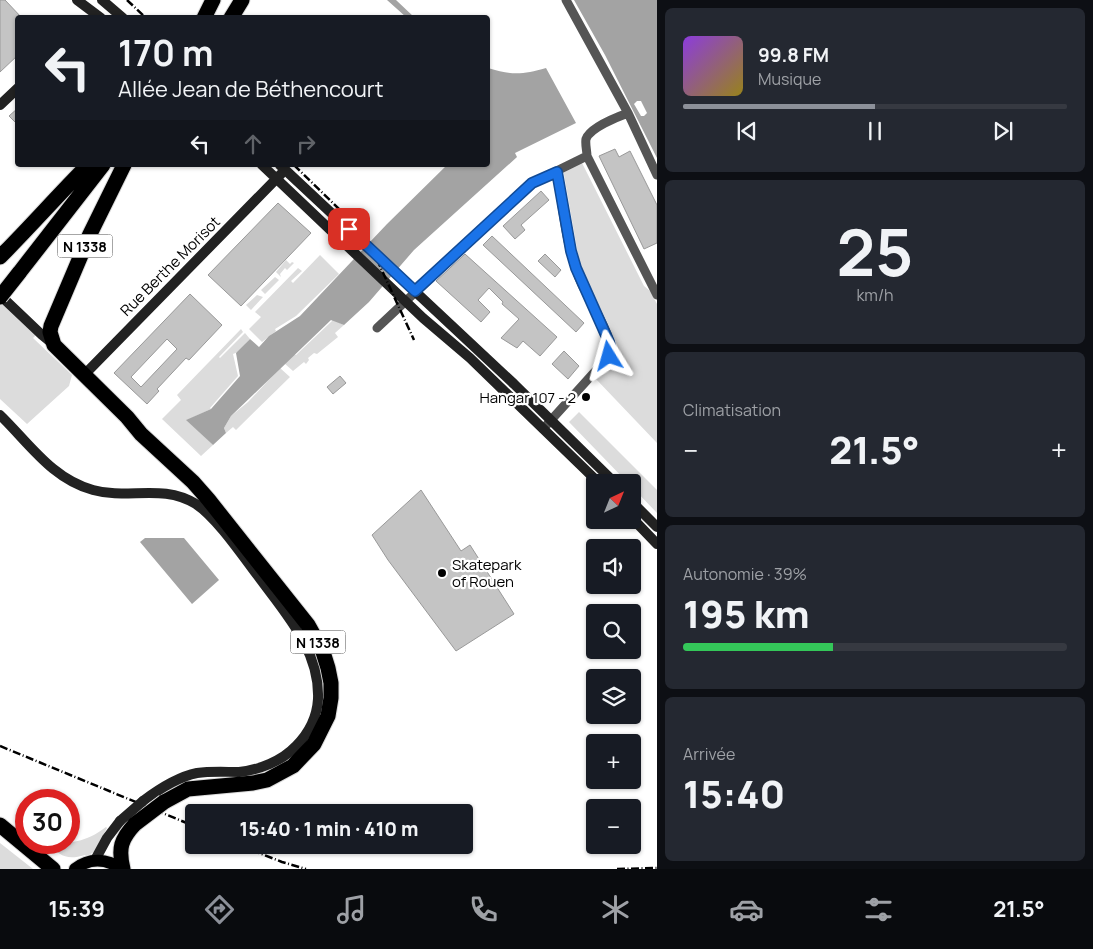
<!DOCTYPE html>
<html lang="fr">
<head>
<meta charset="utf-8">
<style>
	:root { --surface:#171b24; --page:#242831; --text:#f1f3f6; --muted:#9ea1a6; --line:#363941; --accent:#8c9099 }
	body { margin:0; font-family:Manrope,sans-serif; background:var(--page); color:var(--text); height:100vh; display:flex; flex-direction:column; font-size:19px; white-space:nowrap }
	* { box-sizing:border-box; margin:0 }
	p { font-size:16px; color:var(--muted) }
	.icon { flex:none; width:28px; height:28px; fill:none; stroke:currentColor; stroke-width:2; stroke-linecap:round; stroke-linejoin:round }
	.map { position:relative; flex:1; overflow:hidden }
	.panel { display:flex; flex-direction:column; gap:8px; padding:8px; background:#0d0f14; width:436px }
	.panel>* { flex:none }
	.hud { position:absolute; left:15px; top:15px; width:475px; height:152px; border-radius:5px; box-shadow:0 1px 4px #0004; background:#171b24; color:var(--text); overflow:hidden }
	.needle { width:32px; rotate:43deg }
	.buttons { position:absolute; left:586px; top:474px; display:grid; gap:10px }
	.buttons a { display:grid; place-items:center; width:55px; height:55px; border-radius:5px; background:var(--surface); box-shadow:0 1px 4px #0004; font-size:25px }
	.speed { position:absolute; left:15px; top:789px; display:flex; gap:10px; font-size:25px; font-weight:700; text-align:center }
	.speed>* { display:grid; place-content:center; width:65px; height:65px; border-radius:50%; background:var(--surface); box-shadow:0 1px 4px #0004; line-height:1 }
	.speed .limit { border:8px solid #d22; background:#fff; color:#111 }
	.pin { position:absolute; display:grid; place-items:center; width:42px; height:42px; color:#fff; margin:-21px; border-radius:10px; box-shadow:0 2px 8px #0006 }
	.me { position:absolute; width:55px; margin:-28px; rotate:352deg; stroke-linejoin:round; filter:drop-shadow(0 0 4px #0008) }
	.turn { display:flex; align-items:center; gap:18px; height:105px; padding:0 20px; font-size:22px }
	.turn .icon { width:65px; height:65px; stroke-width:2.5 }
	.turn b { display:block; font-size:35px; line-height:42px }
	.lanes { display:flex; align-items:center; height:48px; padding:0 20px; background:#0003; justify-content:center; gap:25px; direction:ltr }
	.lanes .off { opacity:.35 }
	.big { font-size:38px; font-weight:800; line-height:1.1 }
	.panel .tile { flex:1; display:flex; flex-direction:column; justify-content:center; gap:8px; min-width:0; padding:0 18px; border-radius:8px; background:var(--page) }
	.panel .dial { align-items:center; gap:0 }
	.dial b { font-size:65px; line-height:1 }
	.song { display:flex; align-items:center; gap:15px }
	.cover { width:60px; height:60px; border-radius:8px; background:linear-gradient(135deg,hsl(270 70% 55%),hsl(50 70% 35%)) }
	.played { height:5px; border-radius:2px; background:linear-gradient(90deg,var(--accent) 50%,var(--line) 50%) }
	.keys { display:flex; justify-content:space-around; direction:ltr }
	.heat { display:flex; justify-content:space-between; align-items:center; font-size:28px; direction:ltr }
	.charge { height:8px; border-radius:4px; background:linear-gradient(90deg,#34c759 39%,var(--line) 0) }
	.trip { position:absolute; left:185px; top:804px; width:288px; height:50px; border-radius:5px; background:var(--surface); box-shadow:0 1px 4px #0004; font-weight:800; line-height:50px; text-align:center }
	.dock { display:flex; height:80px; justify-content:space-around; align-items:center; background:#090b0e; color:var(--muted) }
	.dock .icon { width:35px; height:35px }
	.dock .selected { color:var(--accent) }
	.dock b { font-size:22px; color:var(--text) }
	main { display:flex; flex:1; min-height:0 }
	.map>svg:first-child { display:block }
	.green { fill:#dcdcdc }
	.water { fill:#a3a3a3 }
	.pier { fill:#fff }
	.building { fill:#c4c4c4; stroke:#999; fill-rule:evenodd }
	.lines { fill:none; stroke-linecap:round; stroke-linejoin:round }
	.primary-casing { stroke:#dbdbdb; stroke-width:14 }
	.highway-casing { stroke:#dbdbdb; stroke-width:17 }
	.street { stroke:#555; stroke-width:9 }
	.secondary { stroke:#222; stroke-width:10 }
	.primary { stroke:#000; stroke-width:12 }
	.highway { stroke:#000; stroke-width:15 }
	.rail { stroke:#000; stroke-width:2.5; stroke-dasharray:8 2.5 1 2.5; stroke-linecap:butt }
	.highway-bridge-casing { stroke:#dbdbdb; stroke-width:17; stroke-linecap:butt }
	.secondary-bridge { stroke:#222; stroke-width:10 }
	.highway-bridge { stroke:#000; stroke-width:15 }
	.route-casing { stroke:#114b97; stroke-width:12 }
	.route { stroke:#1a73e8; stroke-width:9 }
	.poi-dot { fill:#000; stroke:#fff; stroke-width:2 }
	.labels { text-anchor:middle; dominant-baseline:central; stroke-width:4.5; stroke-linejoin:round; paint-order:stroke }
	.shield { fill:#fff; stroke:#4c4c4c; stroke-width:1 }
	.shield-label { font-size:14px; font-weight:bold; fill:#000 }
	.street-label { font-size:15px; fill:#000; stroke:#fff }
	.poi-label { font-size:15px; fill:#000; stroke:#fff; text-anchor:end }
</style>
</head>
<body>
<main>
<div class="map">
<svg width="657" height="869" viewBox="0 0 657 869">
	<rect width="100%" height="100%" fill="#fff"/>
	<path class="green" d="M581,161L644,286L650,291L657,304V443L595,378L611,362L616,342L596,303L580,266L563,169Z
		M320,255L339,274L296,316L275,329L276,331L262,342L249,329L261,317L255,312L298,268L302,271L291,281L293,283Z
		M286,260L290,264L292,262L294,263L287,270L285,268L280,274L281,277L276,272Z
		M275,277L279,280L265,294L261,290Z
		M257,295L263,297L251,310L246,305Z
		M0,300L36,335L33,338L72,375L69,386L27,424L0,399Z
		M331,319L344,325L335,333L338,337L317,354L314,353L308,358L309,360L306,364L304,362L293,371L284,363L294,354L296,355L332,321Z
		M241,329L243,332L219,357L220,358L245,333L250,339L238,352L233,354L238,376L210,408L211,409L187,420L213,445L201,456L162,419L181,400L177,395Z
		M280,368L290,377L236,430L233,427L226,433L224,428L231,416L248,402Z
		M579,412L657,490V513L633,488L632,482H627L569,422Z
		M106,827L107,828L94,852L87,856L85,855C65,861 61,855 46,843C71,843 85,843 106,827Z
		M0,843L33,869H0Z"/>
	<path class="water" d="M387,0H396L414,17H406Z
		M574,0H657V158L605,55Z
		M488,68C511,75 522,75 546,68L576,123L515,153L517,157L414,250L369,302L344,325L331,320L231,416L224,428L226,433L213,445L186,420L211,409L240,376L236,353L250,339L259,347L269,336L300,316L387,224L447,165H488Z
		M145,538H184L219,580L192,604L140,542Z"/>
	<path class="pier" d="M637,101H641L647,113L644,116H641L634,104Z"/>
	<path class="building" d="M0,0H5L22,18H18V55L0,72Z
		M18,108V125L9,116Z
		M615,149L619,157L630,151L657,205V243L644,249L599,156Z
		M541,191L549,200L521,225L525,230L515,239L503,226Z
		M278,203L311,233L241,306L208,275Z
		M492,236L584,323L576,332L483,245Z
		M465,254L557,337L540,356L523,341L517,348L501,338L519,319L502,304L503,302L489,288L478,300L490,312L481,322L436,281Z
		M545,254L561,270L555,277L538,261Z
		M190,294L222,325L189,360L186,358L157,389L159,391L147,404L114,373ZM167,339L177,349L141,387L131,377Z
		M564,351L579,366L568,379L552,364Z
		M340,376L346,383L333,394L327,387Z
		M421,490L461,551L470,545L514,614L456,651L388,560L372,535Z"/>
	<g class="lines">
		<g class="primary-casing">
			<path id="primary" d="M75,869C90,857 107,859 122,869"/>
		</g>
		<g class="highway-casing">
			<path id="highway" d="M204,18L213,0
				M231,18L242,0
				M124,165L90,234L51,326L50,332L54,345L127,417L141,434L193,482L208,499L308,625L323,652L328,668L331,683V698L328,716L314,744L293,766L267,780L253,783L188,789L164,802
				M0,257C30,227 58,195 88,165
				M19,273L103,165
				M0,825L53,869
				M123,869C118,848 121,839 135,824"/>
		</g>
		<path class="street" d="M566,0L628,113L657,175
			M628,113C617,117 590,128 586,139C585,144 587,151 587,156L657,295
			M377,328L532,183L587,156
			M543,429L609,356C609,356 611,349 611,349C611,335 589,299 582,285C566,250 563,209 557,172"/>
		<path class="secondary" d="M77,0L101,18
			M102,0L123,18
			M0,105L18,88
			M262,165L423,318L470,358L598,482
			M280,165L514,384L614,482
			M0,295L42,335L53,344
			M85,374L281,174
			M0,415C29,443 52,479 93,490C128,500 162,483 196,504C217,518 242,555 258,576C285,613 320,650 318,699C317,716 309,733 296,746C282,761 259,770 239,772C225,772 211,771 197,773C177,777 159,789 143,801
			M632,502L657,527
			M632,518L657,544
			M95,860L107,838L120,821"/>
		<use href="#primary" class="primary"/>
		<use href="#highway" class="highway"/>
		<path class="rail" d="M127,0L146,18
			M294,165L341,211L374,253L414,340
			M0,746L194,826
			M239,845L282,862L306,869
			M617,869L657,868"/>
		<g class="highway-bridge-casing">
			<path id="highway-bridge" d="M0,297L19,273
				M135,824L164,802"/>
		</g>
		<path class="secondary-bridge" d="M120,821L143,801"/>
		<use href="#highway-bridge" class="highway-bridge"/>
	</g>
	<g class="lines">
		<g class="route-casing">
			<path id="route" d="M349,229L415,291L532,183L557,172L571,251L576,268L609,342L611,349L609,356"/>
		</g>
		<use href="#route" class="route"/>
	</g>
	<g class="poi-dot">
		<circle cx="586" cy="397" r="5"/>
		<circle cx="442" cy="573" r="5"/>
	</g>
	<g class="labels">
		<g class="shield">
			<rect x="57.5" y="234.5" width="55" height="23" rx="4"/>
			<rect x="290.5" y="630.5" width="55" height="23" rx="4"/>
		</g>
		<g class="shield-label">
			<text x="85" y="246">N 1338</text>
			<text x="318" y="642">N 1338</text>
		</g>
		<g class="street-label">
			<text transform="translate(170 266) rotate(-45)">Rue Berthe Morisot</text>
		</g>
		<g class="poi-label">
			<text x="576" y="397">Hangar 107 - 2</text>
			<text x="452" y="564" text-anchor="start">Skatepark<tspan x="452" dy="17">of Rouen</tspan></text>
		</g>
	</g>
</svg>
<div class="buttons">
<a><svg class="needle" viewBox="-14 -14 28 28"><path d="M0-13l5 13h-10z" fill="#e53935"/><path d="M0 13l5-13h-10z" fill="#9ea1a6"/></svg></a>
<a><svg class="icon" aria-label="sound" viewBox="0 0 24 24"><path d="M4 9h4l5-4v14l-5-4H4zM17 9q2 3 0 6"/></svg></a>
<a><svg class="icon" aria-label="search" viewBox="0 0 24 24"><circle cx="10" cy="10" r="6"/><path d="M15 15l6 6"/></svg></a>
<a><svg class="icon" aria-label="layers" viewBox="0 0 24 24"><path d="M12 4l9 5-9 5-9-5zM3 14l9 5 9-5"/></svg></a>
<a>+</a>
<a>−</a>
</div>
<div class="speed"><div class="limit">30</div></div>
<div class="pin" style="left:349px;top:229px;background:#d93025"><svg class="icon" aria-label="arrive" viewBox="0 0 24 24"><path d="M6 21V4h12l-3 4 3 4H6"/></svg></div>
<svg class="me" style="left:609px;top:356px" viewBox="-20 -20 40 40"><path d="M0-17L14 15 0 8-14 15z" fill="#1a73e8" stroke="#fff" stroke-width="4"/></svg>
<div class="trip">15:40 · 1 min · 410 m</div>
<div class="hud">
<div class="turn"><svg class="icon" aria-label="left" viewBox="0 0 24 24"><path d="M17 20v-9H6M10 6l-5 5 5 5"/></svg><div><b>170 m</b>Allée Jean de Béthencourt</div></div>
<div class="lanes"><svg class="icon" aria-label="left" viewBox="0 0 24 24"><path d="M17 20v-9H6M10 6l-5 5 5 5"/></svg><svg class="icon off" aria-label="ahead" viewBox="0 0 24 24"><path d="M12 20V5M6 11l6-6 6 6"/></svg><svg class="icon off" aria-label="right" viewBox="0 0 24 24"><path d="M7 20v-9h11M14 6l5 5-5 5"/></svg></div>
</div>
</div>
<section class="panel">
<div class="tile">
<div class="song"><i class="cover"></i><div><b>99.8 FM</b><p>Musique</p></div></div>
<div class="played"></div>
<div class="keys"><svg class="icon" aria-label="previous" viewBox="0 0 24 24"><path d="M18 5L8 12l10 7zM5 5v14"/></svg><svg class="icon" aria-label="pause" viewBox="0 0 24 24"><path d="M8 5v14M16 5v14"/></svg><svg class="icon" aria-label="next" viewBox="0 0 24 24"><path d="M6 5l10 7-10 7zM19 5v14"/></svg></div>
</div>
<div class="tile dial"><b>25</b><p>km/h</p></div>
<div class="tile"><p>Climatisation</p>
<div class="heat"><a>−</a><b class="big">21.5°</b><a>+</a></div>
</div>
<div class="tile"><p>Autonomie · 39%</p><b class="big">195 km</b><div class="charge"></div></div>
<div class="tile"><p>Arrivée</p><b class="big">15:40</b></div>
</section>
</main>
<nav class="dock">
<b>15:39</b>
<svg class="icon selected" aria-label="directions" viewBox="0 0 24 24"><path d="M12 3l9 9-9 9-9-9zM9 14v-3h6M13 9l2 2-2 2"/></svg>
<svg class="icon" aria-label="music" viewBox="0 0 24 24"><path d="M9 18V5l10-2v13"/><circle cx="6" cy="18" r="3"/><circle cx="16" cy="16" r="3"/></svg>
<svg class="icon" aria-label="phone" viewBox="0 0 24 24"><path d="M5 4h4l2 5-3 2q2 4 5 5l2-3 5 2v4C11 20 4 13 5 4z"/></svg>
<svg class="icon" aria-label="climate" viewBox="0 0 24 24"><path d="M12 3v18M4 7l16 10M4 17L20 7"/></svg>
<svg class="icon" aria-label="car" viewBox="0 0 24 24"><path d="M5 17H2v-5l4-1 3-4h7l3 4 3 1v5h-3M9 17h6M6 11h13"/><circle cx="7" cy="17" r="2"/><circle cx="17" cy="17" r="2"/></svg>
<svg class="icon" aria-label="filters" viewBox="0 0 24 24"><path d="M4 7h16M4 17h16"/><circle cx="9" cy="7" r="2"/><circle cx="15" cy="17" r="2"/></svg>
<b>21.5°</b>
</nav>
</body>
</html>
